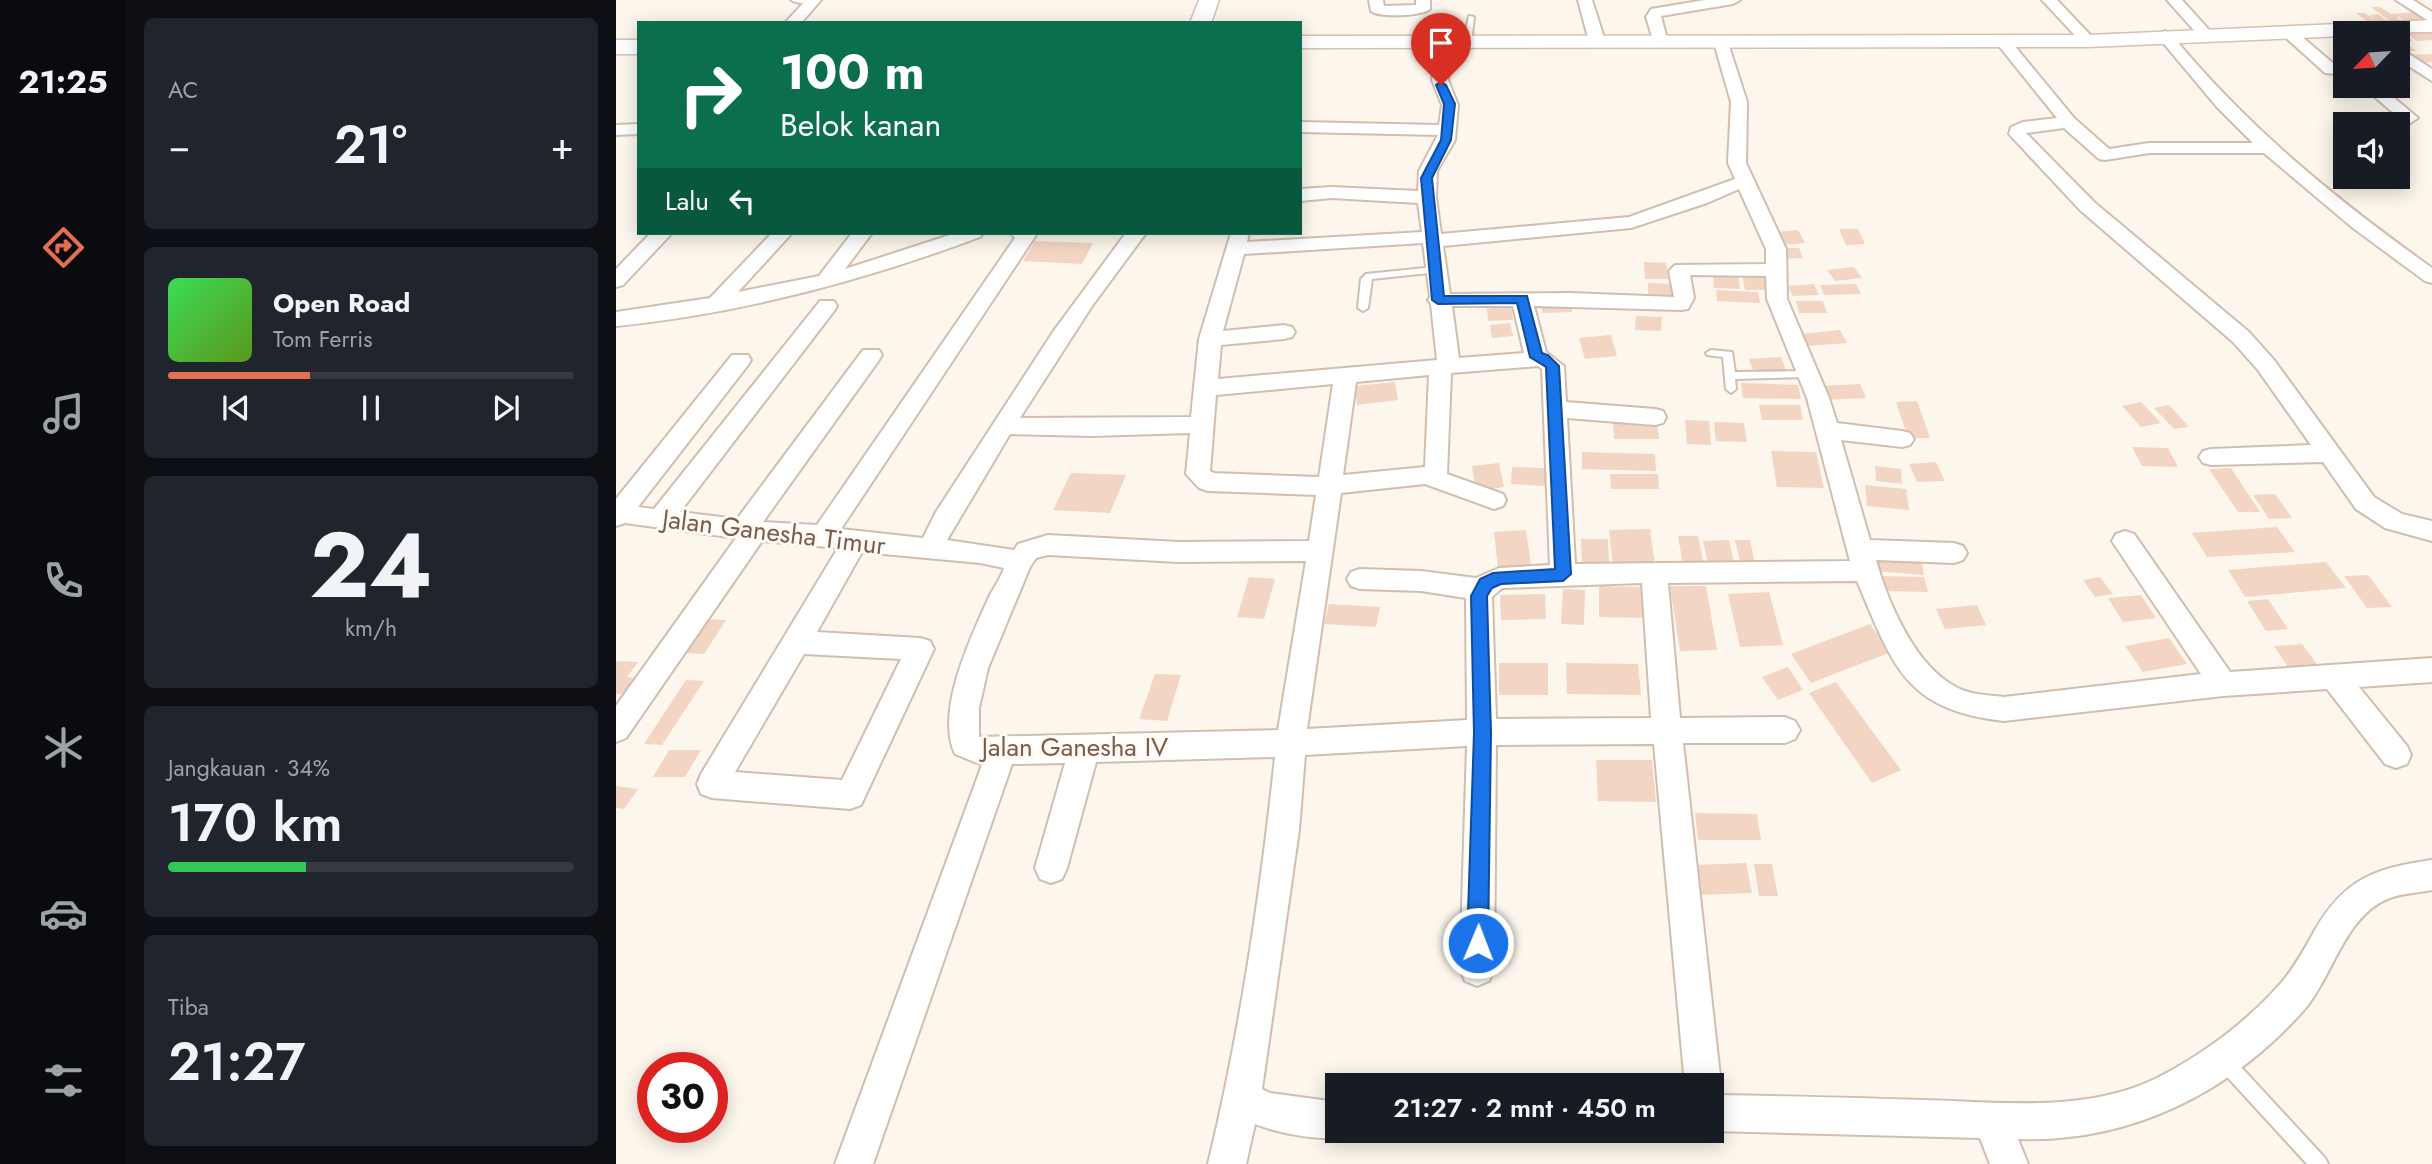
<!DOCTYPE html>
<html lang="id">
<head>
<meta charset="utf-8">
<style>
	:root { --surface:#171b24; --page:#20242c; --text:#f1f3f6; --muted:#9ea1a6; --line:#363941; --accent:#e76f51 }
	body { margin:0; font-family:Jost,sans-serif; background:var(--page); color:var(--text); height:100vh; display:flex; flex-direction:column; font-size:26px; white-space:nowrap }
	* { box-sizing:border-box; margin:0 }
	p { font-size:23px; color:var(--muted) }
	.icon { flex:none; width:38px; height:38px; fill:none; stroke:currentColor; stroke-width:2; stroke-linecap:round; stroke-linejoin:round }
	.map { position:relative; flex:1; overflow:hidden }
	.sheet { display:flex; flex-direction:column; gap:18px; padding:18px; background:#0d0f14; width:490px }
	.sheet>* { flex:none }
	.top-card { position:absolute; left:21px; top:21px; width:665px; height:214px; border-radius:0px; box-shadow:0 4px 18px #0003; background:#0b6e4f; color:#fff; overflow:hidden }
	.needle { width:46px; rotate:245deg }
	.controls { position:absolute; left:1717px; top:21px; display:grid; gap:14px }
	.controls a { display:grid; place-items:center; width:77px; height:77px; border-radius:0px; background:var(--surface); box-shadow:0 4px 18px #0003; font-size:35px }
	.speed { position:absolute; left:21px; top:1052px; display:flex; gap:14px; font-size:35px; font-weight:700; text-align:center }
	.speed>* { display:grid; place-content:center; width:91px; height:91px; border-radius:50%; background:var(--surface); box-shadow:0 4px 18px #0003; line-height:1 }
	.speed .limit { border:10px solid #d22; background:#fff; color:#111 }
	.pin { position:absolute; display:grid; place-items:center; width:60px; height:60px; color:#fff; margin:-72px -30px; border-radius:50% 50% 50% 0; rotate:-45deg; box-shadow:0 0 7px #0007 }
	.pin .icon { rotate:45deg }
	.me { position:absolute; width:77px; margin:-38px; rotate:1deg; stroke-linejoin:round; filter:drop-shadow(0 0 5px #0008) }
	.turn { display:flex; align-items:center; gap:24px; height:147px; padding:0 28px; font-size:32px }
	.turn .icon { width:91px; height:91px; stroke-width:2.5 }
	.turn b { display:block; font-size:49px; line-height:60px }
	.then { display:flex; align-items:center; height:66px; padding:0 28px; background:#0003; gap:14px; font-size:26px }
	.big { font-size:52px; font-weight:600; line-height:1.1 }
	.sheet .card { flex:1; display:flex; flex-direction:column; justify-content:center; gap:10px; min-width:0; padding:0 24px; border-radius:10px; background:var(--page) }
	.sheet .dial { align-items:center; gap:0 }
	.dial b { font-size:91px; line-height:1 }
	.song { display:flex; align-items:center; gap:21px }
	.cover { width:84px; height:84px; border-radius:10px; background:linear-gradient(135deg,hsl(130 70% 55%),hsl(90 70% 35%)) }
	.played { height:7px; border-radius:4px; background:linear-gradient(90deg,var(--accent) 35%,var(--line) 35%) }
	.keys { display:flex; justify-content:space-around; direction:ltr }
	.heat { display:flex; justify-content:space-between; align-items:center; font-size:38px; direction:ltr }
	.charge { height:10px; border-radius:5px; background:linear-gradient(90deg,#34c759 34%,var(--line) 0) }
	.trip { position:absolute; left:709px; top:1073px; width:399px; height:70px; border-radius:0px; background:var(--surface); box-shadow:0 4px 18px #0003; font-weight:600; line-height:70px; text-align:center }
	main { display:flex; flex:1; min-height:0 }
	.tabs { display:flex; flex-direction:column; width:126px; justify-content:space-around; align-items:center; background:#090b0e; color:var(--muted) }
	.tabs .icon { width:49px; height:49px }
	.tabs .on { color:var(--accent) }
	.tabs b { font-size:32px; color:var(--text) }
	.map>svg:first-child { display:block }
	.building { fill:#f3d5c3 }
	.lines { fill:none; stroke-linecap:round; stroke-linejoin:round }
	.lane-casing { stroke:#d1beb0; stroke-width:4 }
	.street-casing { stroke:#d1beb0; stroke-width:4 }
	.secondary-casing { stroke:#d6c0b0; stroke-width:3 }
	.lane { fill:#fff; fill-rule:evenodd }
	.street { fill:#fff; fill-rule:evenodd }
	.secondary { fill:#fff; fill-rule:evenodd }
	.route { fill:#1a73e8; stroke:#114b97; stroke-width:2 }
	.labels { text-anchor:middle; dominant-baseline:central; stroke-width:6; stroke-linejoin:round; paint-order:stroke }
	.street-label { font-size:26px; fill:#7a5c4d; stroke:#fffaf3 }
</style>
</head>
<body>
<main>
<nav class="tabs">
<b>21:25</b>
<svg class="icon on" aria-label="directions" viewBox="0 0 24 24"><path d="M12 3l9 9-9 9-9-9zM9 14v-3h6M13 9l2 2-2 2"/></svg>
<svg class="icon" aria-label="music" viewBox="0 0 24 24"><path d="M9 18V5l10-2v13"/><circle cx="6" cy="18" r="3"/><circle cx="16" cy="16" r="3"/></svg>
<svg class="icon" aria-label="phone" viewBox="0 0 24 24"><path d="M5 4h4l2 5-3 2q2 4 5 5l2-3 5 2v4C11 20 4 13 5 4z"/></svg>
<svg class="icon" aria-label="climate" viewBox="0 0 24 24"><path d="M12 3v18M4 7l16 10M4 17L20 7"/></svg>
<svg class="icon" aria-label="car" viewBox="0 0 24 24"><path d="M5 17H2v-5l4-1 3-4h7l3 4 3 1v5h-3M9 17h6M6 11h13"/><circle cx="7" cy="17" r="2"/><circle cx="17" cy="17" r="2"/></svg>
<svg class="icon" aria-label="filters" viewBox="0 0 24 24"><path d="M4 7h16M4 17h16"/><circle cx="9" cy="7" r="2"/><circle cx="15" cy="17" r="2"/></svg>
</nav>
<section class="sheet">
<div class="card"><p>AC</p>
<div class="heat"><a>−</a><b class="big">21°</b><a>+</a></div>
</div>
<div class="card">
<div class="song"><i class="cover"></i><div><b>Open Road</b><p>Tom Ferris</p></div></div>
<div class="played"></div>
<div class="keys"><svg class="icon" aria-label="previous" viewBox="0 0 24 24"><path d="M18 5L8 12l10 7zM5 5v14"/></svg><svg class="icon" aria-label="pause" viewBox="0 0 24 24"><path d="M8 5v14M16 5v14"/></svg><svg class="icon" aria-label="next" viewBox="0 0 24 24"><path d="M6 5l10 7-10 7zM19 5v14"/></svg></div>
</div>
<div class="card dial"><b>24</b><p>km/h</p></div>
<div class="card"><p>Jangkauan · 34%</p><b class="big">170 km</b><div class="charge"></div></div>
<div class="card"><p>Tiba</p><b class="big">21:27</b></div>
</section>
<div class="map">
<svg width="1816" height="1164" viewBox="0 0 1816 1164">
	<rect width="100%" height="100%" fill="#fdf6ec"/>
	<path class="building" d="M1755,7H1764L1775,14L1800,12L1816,23L1795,25L1780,15L1786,23L1778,24Z
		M1740,13H1749L1759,20L1754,15L1762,14L1772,22H1752Z
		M1788,32H1816V40L1801,41Z
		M1782,33H1787L1798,41L1788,42L1801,51H1782Z
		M1816,54V62L1803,63L1793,55Z
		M1223,229H1242L1249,244L1230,245Z
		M1182,230L1189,243L1166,245L1159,232Z
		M419,241L477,243L466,264L407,261Z
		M1162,248H1183L1187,258L1166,259Z
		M1028,262L1050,263L1052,279H1029Z
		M1238,267L1246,278L1219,281L1211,270Z
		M1097,273L1122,274L1124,289L1098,288Z
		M1126,273L1150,274L1153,290H1129Z
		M1032,283L1056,284V296L1032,294Z
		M1198,284L1203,295L1177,296L1172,286Z
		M1240,284L1245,294L1208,295L1204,285Z
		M1100,290L1142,292L1144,303L1101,301Z
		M955,301L956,312L926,313L925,302Z
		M1180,301H1207L1211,313H1183Z
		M895,306L897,320L872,321L871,308Z
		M1020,316L1046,317L1045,331L1019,330Z
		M894,323L897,336L876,338L874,325Z
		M1224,330L1231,343L1192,346L1187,334Z
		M995,335L1001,356L969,359L963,338Z
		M1165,357L1171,372L1138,373L1133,359Z
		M779,382L782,400L741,405L739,386Z
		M1125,383L1182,385L1185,399L1127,398Z
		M1244,384L1250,398L1209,400L1203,386Z
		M1301,401L1314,438H1292L1280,402Z
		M1525,402L1545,423L1525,427L1506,406Z
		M1143,405H1184L1187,420H1146Z
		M1553,405L1573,427L1558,429L1538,408Z
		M1069,420L1093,421L1095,445L1071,444Z
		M997,421H1041L1043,439H998Z
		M1098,422L1128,423L1131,442L1100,441Z
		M1516,447L1552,448L1562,467L1526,466Z
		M1155,451L1200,452L1208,488L1161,487Z
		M966,452L1039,454L1040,471L966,469Z
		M1320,462L1329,481L1301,482L1293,464Z
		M883,463L888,487L860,491L856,466Z
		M1259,466L1285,469L1286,484L1260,481Z
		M896,467L931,468L930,486L895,484Z
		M1615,468L1644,512H1622L1593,469Z
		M455,473L510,475L494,513L437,510Z
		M994,474H1042L1043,489H995Z
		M1249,485L1290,489L1293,510L1251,506Z
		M1659,494L1676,518L1653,519L1637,495Z
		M1661,527L1679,552L1591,557L1576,533Z
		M1034,529L1039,566H997L993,530Z
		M910,530L915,566L882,568L878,532Z
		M1062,536H1082L1089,570L1068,571Z
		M965,539H992L993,566H966Z
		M1113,540L1119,567L1093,568L1087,541Z
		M1119,540H1134L1140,569L1126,570Z
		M1256,554L1305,558L1308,575L1258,571Z
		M1710,562L1730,588L1629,597L1612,570Z
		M1752,575L1776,607L1751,608L1728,576Z
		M1263,576L1308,577L1312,592L1267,591Z
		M633,577L659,579L648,619L621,617Z
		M1484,577L1497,594L1479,597L1467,580Z
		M983,586L1027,587L1029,618L983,617Z
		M1054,586H1090L1101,650L1064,651Z
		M947,589L969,590L968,625L945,624Z
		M1153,592L1167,645L1124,647L1112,594Z
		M929,594L930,619L885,620L884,595Z
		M1525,595L1540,618L1507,622L1492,598Z
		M1652,599L1672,629L1650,631L1631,601Z
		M713,604L764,607L760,627L708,624Z
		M1361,605L1370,625L1329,629L1320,609Z
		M88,619L110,620L88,654L65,653Z
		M1254,624L1275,652L1195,683L1175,654Z
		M1553,638L1571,664L1527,672L1509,646Z
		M1686,644L1706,671L1677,674L1658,646Z
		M0,661L22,662L11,677L18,678L7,694H0Z
		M883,663H932V695H883Z
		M950,663L1022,664L1025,695L951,694Z
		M1172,667L1187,690L1162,700L1146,677Z
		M539,674L565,675L551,721L523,719Z
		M70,680L88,681L46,745L28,744Z
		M1220,682L1285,770L1256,783L1193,693Z
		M53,750H85L69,777H37Z
		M980,760H1036L1040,802L982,801Z
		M0,786L22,789L8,809L0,808Z
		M1079,813L1141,814L1145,840H1082Z
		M1130,863L1136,893L1082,895L1077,865Z
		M1138,864H1156L1162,896H1143Z"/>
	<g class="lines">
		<g class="lane-casing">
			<path id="lane" d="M175,0H201C196,4 180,4 175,0Z
				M853,16L858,17L855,43L851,45L847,43Z
				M819,267L824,270L822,272L756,279L752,308L747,311L742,308L745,279L750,274Z
				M1095,350L1116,352L1119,372L1191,371L1196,374L1191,377L1119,379L1120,389L1115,393L1110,389L1107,357L1091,355L1090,353Z
				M1608,1053L1614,1055L1709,1158L1712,1164H1691L1602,1067L1600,1061L1602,1055Z"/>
		</g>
		<g class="street-casing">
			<path id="street" d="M190,0H205L185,23H169Z
				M753,0H767L768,6L800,5V0H814V9C806,16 763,18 755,11Z
				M962,0H976L989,41L986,44H976L973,41Z
				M1089,0H1124L1117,4L1045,16L1052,43L1049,46H1039L1030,17L1035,9Z
				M1426,0H1441L1477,38L1480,41L1477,44H1467Z
				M1551,0H1566L1594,31L1597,34L1594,37H1584Z
				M1780,0H1797L1816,12V23Z
				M1673,28L1678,30L1719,65H1729V75L1709,73L1668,36L1665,33L1668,30Z
				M1549,31L1554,33C1630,126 1718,198 1816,268V283L1809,281L1737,228L1648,153H1533L1489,160L1483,159L1448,128L1410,133L1478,202L1633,332L1658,360L1758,497L1786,514L1816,521V541L1769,528L1740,509L1707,462L1595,465L1587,463L1583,457L1587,451L1595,449L1695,445L1642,370L1617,342L1464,210L1393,134L1395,127L1407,122L1441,118L1379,41L1387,36L1392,38L1458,118L1493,149L1533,143H1637L1601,107L1544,39L1541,36L1544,33Z
				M830,38L838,43L832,80L842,105L839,140L821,171L820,197L825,234L1013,217L1119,179L1112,163L1115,102L1098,43L1101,40H1111L1131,102L1130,163L1170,249L1171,299L1213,398L1221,423L1286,431L1294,433L1298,439L1294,445L1286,447L1225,440L1254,540L1338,543L1347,546L1351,553L1347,560L1338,563L1260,560C1272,603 1299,666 1340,687C1354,695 1372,695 1388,697L1585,674L1496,541L1500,534L1509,531L1518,534L1614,672L1816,658V682L1743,687L1791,746L1795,755L1791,764L1780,768L1769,764L1711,689L1607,696L1388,721C1288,710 1277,665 1241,581L1052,583L1064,718L1169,717L1179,721L1184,730L1179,739L1169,743H1067L1105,1085L1101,1095C1170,1096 1239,1098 1308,1100C1384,1102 1468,1113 1539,1079C1585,1056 1631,1022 1665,983C1679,967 1689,948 1699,930C1729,878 1760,868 1816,860V890C1802,893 1787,893 1774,898C1729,914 1717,977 1688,1010C1614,1093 1514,1143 1402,1139L1412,1164H1374L1364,1138L1096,1131L1094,1130L1096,1085H1069L1038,744L880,745L878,969L873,981L861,986L849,981L844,969L851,746L689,755L683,830L646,1089L654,1093L721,1102V1130H736L734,1134C711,1144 662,1133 639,1124L630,1164H592C624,1033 645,890 659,757L480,762L451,868L446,879L435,883L424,879L419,868L449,763L396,764L257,1164H219L366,765L339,754C319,711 355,637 373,597C378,587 385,578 388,568L364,563L246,552L201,632L304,638L314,641L318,649L245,805L234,809L96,798L85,794L81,784L85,774L222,548L146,541L10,738L0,742V706L120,538L9,523L0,526V499L116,355H132L135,360L132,365L22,507L38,509L204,301H218L221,306L218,311L64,512L121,519L247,350H263L266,355L263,360L147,522L201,525L399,238L395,233H418L420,235L225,529L307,538L320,512L437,332L510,233H530L476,306L404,418L575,417L583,339L615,233H633L631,242L806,232L802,203L716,198L684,201V189L716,187L802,191L803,171L822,135L684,132V122L823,125L826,105L816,80L822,43ZM1123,189L1150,249V264L1059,265L1053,271L1058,297L953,293L834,294L827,246L1015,228L1091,203ZM807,243L814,297L812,300L815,304L821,360L602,379L605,345L668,339L676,337L679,332L676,327L668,325L607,331L628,254ZM1074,275L1150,276L1151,299L1191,398L1234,561L959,564L951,418L1039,425L1047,423L1050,417L1047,411L1039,409L950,402L948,366L930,352L918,306L1065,310L1072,309L1078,298ZM836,306H897L908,353L843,358ZM922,366L926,369L934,565L883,568L860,578L805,571L744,569L735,572L731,579L735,586L744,589L805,591L850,598L851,720L691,729L725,493L809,484L878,509L887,506L890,500L887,494L831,474L835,373ZM813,375L809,467L727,475L740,382ZM717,384L703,477L598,473L594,471L600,395ZM574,433L570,474L583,488L592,491L700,495L693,541L563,542L432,535L402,544L398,550L331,540L394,434L476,436ZM432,555L563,562L690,561L662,730L363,737V708L372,668L414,567L420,558ZM1026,583L1035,718L880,719L876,597L886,588ZM188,654L285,659L226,780L119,772Z
				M1782,47L1816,69V81L1782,59Z
				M1746,86H1764L1802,118L1794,123L1788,122Z
				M23,124V134L0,135V125Z
				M35,233H56L7,285L0,287V269Z
				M156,233H176L122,292L203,276L236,233H256L229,269L340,233H367L364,237C249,280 123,314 0,326V312L94,298Z"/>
		</g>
		<g class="secondary-casing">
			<path id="secondary" d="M583,0H603L595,23H574Z
				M1816,20V32L1729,33V36L1472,47L684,48V36L1472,35Z
				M0,40H23V54H0Z"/>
		</g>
		<use href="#lane" class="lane"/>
		<use href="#street" class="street"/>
		<use href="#secondary" class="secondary"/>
	</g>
	<path class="route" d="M825,82L830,85L839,104L835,140L816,178L828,296H911L926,353L932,355L943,366L955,574L947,581L885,584L876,588L871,596L875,733L872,943L869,950L862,953L854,950L851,943L858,733L855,596L864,579L877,573L939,569L930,367L914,357L901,303L822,304L816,300L805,178L825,140L828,104L820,85Z"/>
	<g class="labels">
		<g class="street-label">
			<text transform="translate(158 532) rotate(7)">Jalan Ganesha Timur</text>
			<text x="459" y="747">Jalan Ganesha IV</text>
		</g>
	</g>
</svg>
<div class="controls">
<a><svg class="needle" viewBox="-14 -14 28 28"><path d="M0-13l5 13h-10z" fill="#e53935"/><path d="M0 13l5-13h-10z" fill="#9ea1a6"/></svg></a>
<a><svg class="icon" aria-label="sound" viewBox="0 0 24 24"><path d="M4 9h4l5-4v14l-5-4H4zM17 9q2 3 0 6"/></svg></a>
</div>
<div class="speed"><div class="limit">30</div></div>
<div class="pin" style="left:825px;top:85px;background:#d93025"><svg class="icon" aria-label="arrive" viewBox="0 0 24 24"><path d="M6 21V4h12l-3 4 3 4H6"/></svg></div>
<svg class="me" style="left:862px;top:943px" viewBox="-20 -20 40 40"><circle r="17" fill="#1a73e8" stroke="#fff" stroke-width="3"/><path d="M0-11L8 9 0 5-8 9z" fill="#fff"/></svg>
<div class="trip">21:27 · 2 mnt · 450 m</div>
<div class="top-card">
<div class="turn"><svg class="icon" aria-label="right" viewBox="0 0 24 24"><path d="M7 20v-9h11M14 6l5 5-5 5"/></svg><div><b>100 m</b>Belok kanan</div></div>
<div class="then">Lalu<svg class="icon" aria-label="left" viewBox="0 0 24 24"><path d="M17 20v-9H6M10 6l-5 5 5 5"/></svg></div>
</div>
</div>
</main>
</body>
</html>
